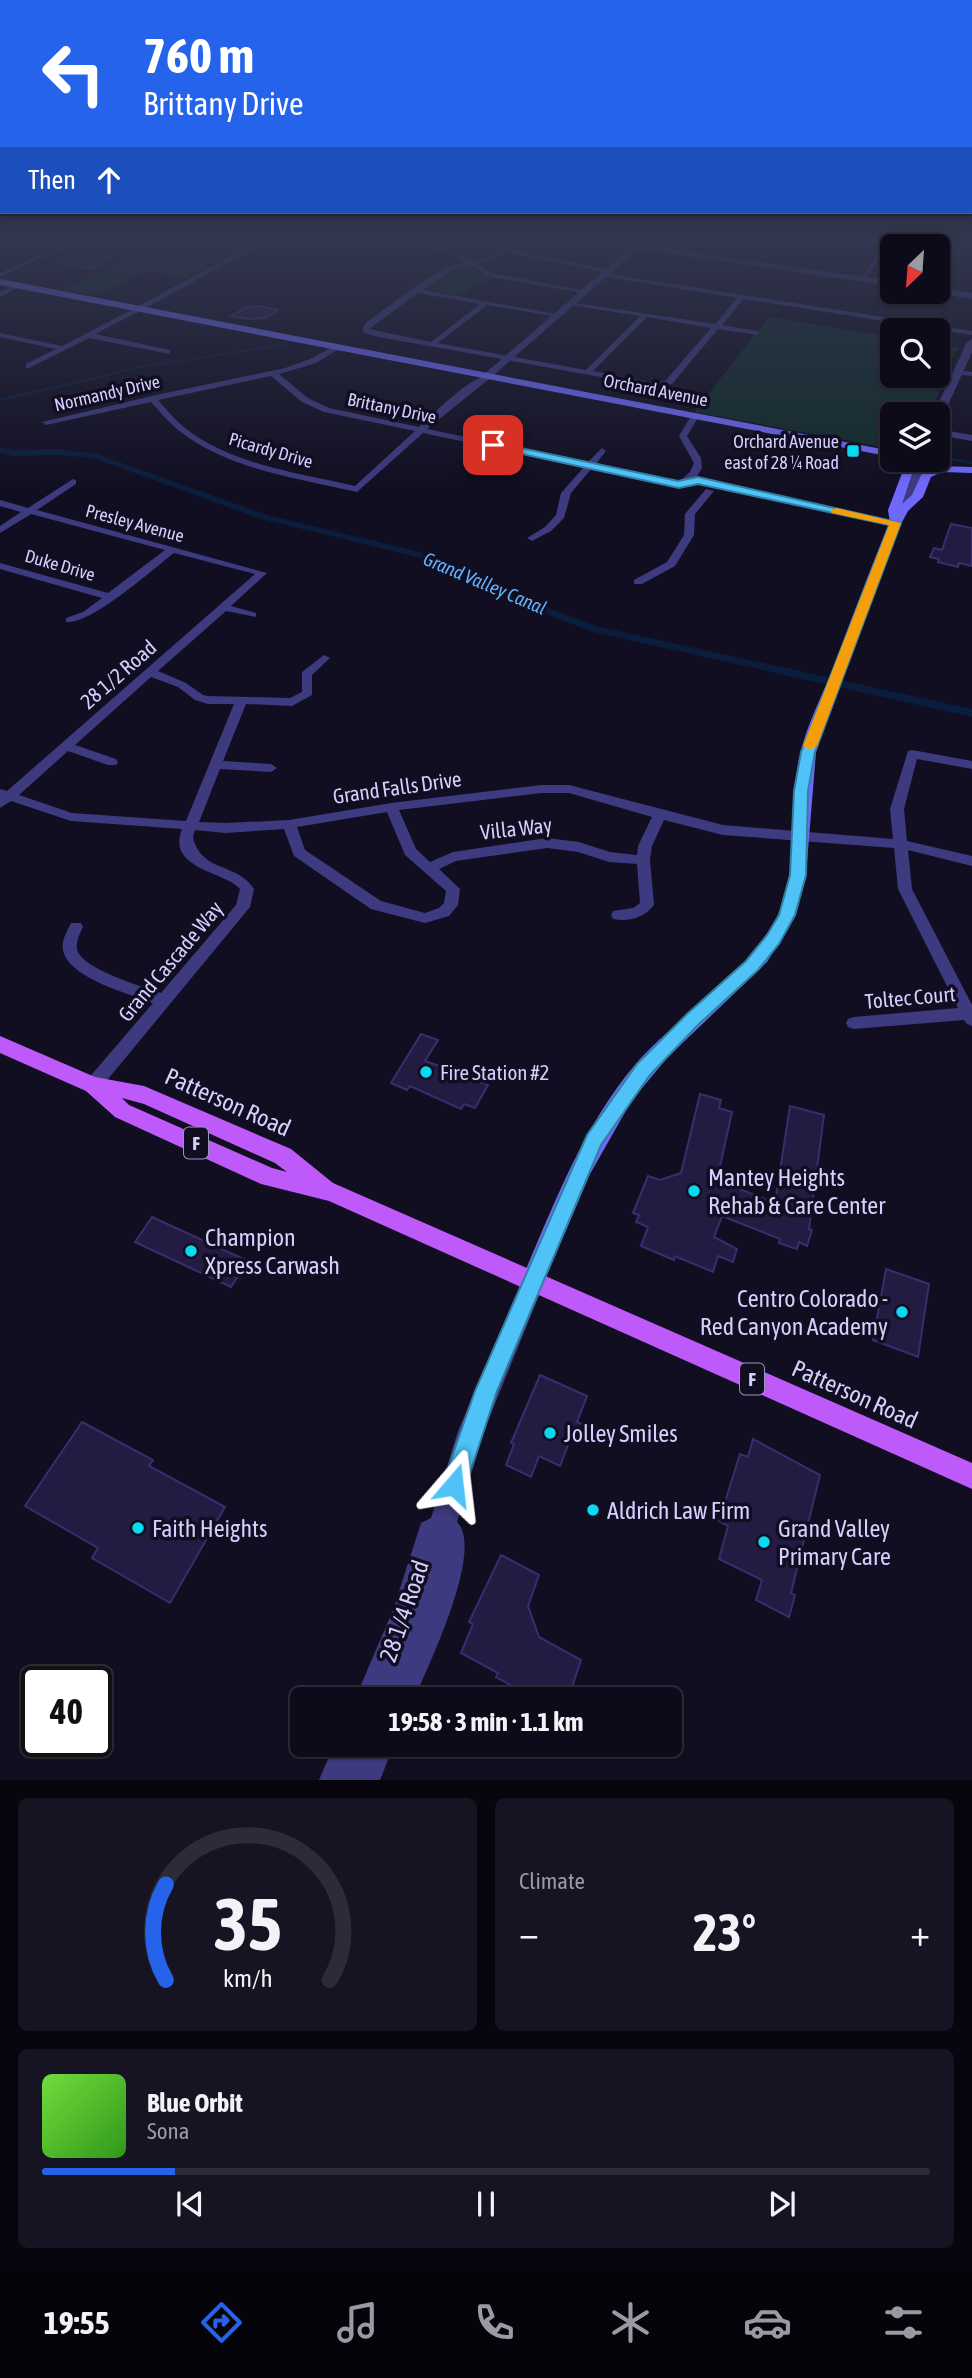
<!DOCTYPE html>
<html lang="en">
<head>
<meta charset="utf-8">
<style>
	:root { --surface:#0d0a19; --page:#161322; --text:#f1f3f6; --muted:#9a9aa2; --line:#2d2b38; --accent:#2563eb }
	body { margin:0; font-family:"Asap Condensed",sans-serif; background:var(--page); color:var(--text); height:100vh; display:flex; flex-direction:column; font-size:26px; white-space:nowrap }
	* { box-sizing:border-box; margin:0 }
	p { font-size:23px; color:var(--muted) }
	.icon { flex:none; width:38px; height:38px; fill:none; stroke:currentColor; stroke-width:2; stroke-linecap:round; stroke-linejoin:round }
	.map { position:relative; height:1780px; overflow:hidden }
	.side { display:flex; flex-direction:column; gap:18px; padding:18px; background:#07060e; flex:1 }
	.side>* { flex:none }
	.top-card { position:absolute; left:0px; top:0px; width:973px; height:214px; box-shadow:0 2px 5px #0004,0 0 0 2px var(--line); background:#2563eb; color:#fff; overflow:hidden }
	.needle { width:46px; rotate:205deg }
	.tools { position:absolute; left:880px; top:234px; display:grid; gap:14px }
	.tools a { display:grid; place-items:center; width:70px; height:70px; border-radius:10px; background:var(--surface); box-shadow:0 2px 5px #0004,0 0 0 2px var(--line); font-size:35px }
	.speed { position:absolute; left:21px; top:1666px; display:flex; gap:14px; font-size:35px; font-weight:700; text-align:center }
	.speed>* { display:grid; place-content:center; width:91px; height:91px; border-radius:50%; background:var(--surface); box-shadow:0 2px 5px #0004,0 0 0 2px var(--line); line-height:1 }
	.speed .limit { border:4px solid #111; border-radius:10px; background:#fff; color:#111 }
	.pin { position:absolute; display:grid; place-items:center; width:60px; height:60px; color:#fff; margin:-30px; border-radius:14px; box-shadow:0 4px 10px #0006 }
	.me { position:absolute; width:77px; margin:-38px; rotate:17deg; stroke-linejoin:round; filter:drop-shadow(0 0 5px #0008) }
	.turn { display:flex; align-items:center; gap:24px; height:147px; padding:0 28px; font-size:32px }
	.turn .icon { width:91px; height:91px; stroke-width:2.5 }
	.turn b { display:block; font-size:49px; line-height:60px }
	.then { display:flex; align-items:center; height:66px; padding:0 28px; background:#0003; gap:14px; font-size:26px }
	.big { font-size:52px; font-weight:700; line-height:1.1 }
	.side .card { flex:1; display:flex; flex-direction:column; justify-content:center; gap:10px; min-width:0; padding:0 24px; border-radius:10px; background:var(--page) }
	.side .dial { align-items:center; gap:0 }
	.dial svg { height:182px; overflow:visible; fill:none; stroke:var(--line); stroke-width:7; stroke-linecap:round; text-anchor:middle }
	.dial text { fill:var(--text); stroke:none }
	.song { display:flex; align-items:center; gap:21px }
	.cover { width:84px; height:84px; border-radius:10px; background:linear-gradient(135deg,hsl(100 70% 55%),hsl(110 70% 35%)) }
	.played { height:7px; border-radius:4px; background:linear-gradient(90deg,var(--accent) 15%,var(--line) 15%) }
	.keys { display:flex; justify-content:space-around; direction:ltr }
	.heat { display:flex; justify-content:space-between; align-items:center; font-size:38px; direction:ltr }
	.side .tiles { flex:1; display:grid; gap:18px; grid-template-columns:1fr 1fr }
	.card:last-child { grid-column:span 2 }
	.trip { position:absolute; left:290px; top:1687px; width:392px; height:70px; border-radius:10px; background:var(--surface); box-shadow:0 2px 5px #0004,0 0 0 2px var(--line); font-weight:700; line-height:70px; text-align:center }
	.menu { display:flex; height:112px; justify-content:space-around; align-items:center; background:#05040a; color:var(--muted) }
	.menu .icon { width:49px; height:49px }
	.menu .current { color:var(--accent) }
	.menu b { font-size:32px; color:var(--text) }
	.map>svg:first-child { display:block }
	.green { fill:#112b2a }
	.lines { fill:none; stroke-linecap:round; stroke-linejoin:round }
	.stream-far1 { stroke:#0b1d3d; stroke-width:2 }
	.stream { stroke:#0b1d3d; stroke-width:2.5 }
	.canal { fill:#0b1d3d; fill-rule:evenodd }
	.building { fill:#231b41; stroke:#3a2d6d; stroke-width:2 }
	.minor { fill:#3d3a7f; fill-rule:evenodd }
	.tertiary { fill:#3d3a7f; fill-rule:evenodd }
	.secondary { fill:#6e69fa; fill-rule:evenodd }
	.primary { fill:#bf5afa; fill-rule:evenodd }
	.route { fill:#4fc3f7; stroke:#337fa1; stroke-width:2 }
	.slow { fill:#f59e0b }
	.poi-dot { fill:#07d9f1; stroke:#110e21; stroke-width:2.5 }
	.labels { text-anchor:middle; dominant-baseline:central; stroke-width:7; stroke-linejoin:round; paint-order:stroke }
	.far-street-label { font-size:18px; fill:#d5cffe; stroke:#110e21 }
	.far-poi-label { font-size:18px; fill:#d5cffe; stroke:#110e21; text-anchor:end }
	.far-water-label { font-size:19px; font-style:italic; fill:#61b2fa; stroke:#110e21 }
	.shield { fill:#110e21; stroke:#9a95bc; stroke-width:2 }
	.shield-label { font-size:19px; font-weight:bold; fill:#d5cffe }
	.street-label { font-size:21px; fill:#d5cffe; stroke:#110e21 }
	.poi-label { font-size:21px; fill:#d5cffe; stroke:#110e21; text-anchor:start }
	.near-street-label { font-size:24px; fill:#d5cffe; stroke:#110e21 }
	.near-poi-label { font-size:24px; fill:#d5cffe; stroke:#110e21; text-anchor:start }
</style>
</head>
<body>
<div class="map">
<svg width="972" height="1780" viewBox="0 0 972 1780">
	<rect width="100%" height="100%" fill="#110e21"/>
	<path class="green" d="M167,240L231,249V253L186,278L145,271L97,296L63,290Z
		M461,266H467L493,278L471,287L461,296L426,289Z
		M769,317L892,337V376H938V344L960,348L955,352L943,378L945,380L929,415H892V449L694,412Z"/>
	<g class="lines">
		<path class="stream-far1" d="M106,376L133,368L283,345"/>
		<path class="stream" d="M0,400L112,374
			M938,456L972,463"/>
		<path class="canal" d="M0,447L13,450L58,449L97,454L267,515L436,556L558,612L600,627L972,709V717L593,632L551,616L429,560L261,519L93,458L58,455L13,456L0,453Z"/>
	</g>
	<path class="building" d="M88,250L120,254L90,269L60,262Z
		M259,306L278,310L266,318L248,319L231,316L245,308Z
		M951,524L972,528V566L959,563L958,567L938,562L939,559L930,557L934,548L942,550Z
		M421,1034L438,1040L425,1061L445,1068L456,1071L461,1068L477,1075L479,1076L477,1081L488,1085L475,1108L464,1104L461,1109L410,1086L407,1090L391,1083Z
		M700,1094L721,1100L719,1108L732,1112L717,1180L775,1203L790,1106L824,1115L809,1229L812,1230L807,1246L799,1242L797,1249L779,1243L780,1239L722,1216L714,1237L737,1249L733,1262L718,1256L713,1272L675,1256L674,1260L641,1246L648,1227L636,1222L639,1215L633,1213L648,1176L660,1180L681,1173Z
		M152,1217L248,1261L231,1287L135,1242Z
		M886,1269L929,1284L918,1357L873,1340Z
		M540,1375L587,1396L577,1422L586,1426L579,1444L570,1440L560,1466L539,1456L531,1477L506,1465L514,1444L511,1443Z
		M82,1422L153,1460L149,1466L225,1507L170,1603L92,1558L98,1548L25,1506Z
		M753,1439L820,1475L791,1593L795,1595L789,1617L756,1600L762,1580L719,1559L728,1526L719,1521L740,1454L748,1457Z
		M501,1555L539,1575L528,1606L539,1637L581,1660L568,1699H546L529,1690L528,1695L496,1677L498,1673L461,1653L473,1624L469,1622Z"/>
	<g class="lines">
		<path class="minor" d="M72,240H81L0,277V273Z
			M190,240H205L252,250L249,252Z
			M390,240C418,240 448,245 472,260L487,257L497,251L486,245V240H492V244L499,247L610,270L608,273L504,252L491,260L477,263L492,273L587,291L584,293L490,277L470,265L455,268L423,290L562,315L558,317L487,305L438,343L586,370L640,316L571,305L569,302L715,324L737,298L601,276L603,273L972,331V335L744,299L722,325L758,331V335L718,329L672,384L656,387L374,336L362,332L365,323C392,305 436,267 465,262L451,253ZM418,293L480,304L431,342L369,329ZM647,317L711,328L666,380L656,383L593,371Z
			M804,240H810L806,244Z
			M887,240H893L863,281H859Z
			M18,284L23,285L0,297V292Z
			M139,306L142,310L95,334L170,350V354L89,338L29,368H26V364L56,349L0,337V333L62,346Z
			M334,346H337V350L316,363L279,374L308,398L329,408L419,427C433,414 472,375 489,375V379L427,429L588,462L602,448L606,451L596,464L680,481L690,472L694,463L679,436L692,414L695,413L699,416L687,436L701,458L702,468L697,476L679,487L592,468L571,493L564,518L551,531L532,541L527,538L545,527L556,515L561,493L584,467L423,433L357,492C298,478 231,470 182,433C170,424 161,413 151,402L46,425L42,422L152,396L285,368L310,359ZM271,376L302,402L324,412L415,431L355,486C299,473 232,465 185,428C175,420 167,410 158,400Z
			M955,370L972,372V376L955,374Z
			M938,429L972,435V441L938,435Z
			M702,478L895,521L900,524L895,527L699,483L697,481Z
			M73,479L76,480V484L37,510L267,573L231,606L256,613V617L226,611L158,671L186,683L203,695L208,696L290,698L302,692V672L324,655L330,658L312,675V695L292,706L246,704L223,761L271,764L277,768L271,772L220,769L199,822L225,823L289,820L391,803L542,785H569L723,825L893,839L890,809L908,751L912,750L972,761V769L917,759L904,809L907,841L972,856V866L908,850L912,889L972,1005V1026L967,1024L964,1020L854,1029L848,1027L846,1023L848,1019L854,1017L958,1008L898,889L894,848L723,835L664,820L652,846L650,860L654,905C644,918 629,922 613,919L611,915L613,911L633,908L640,903L637,864L609,862L578,852L547,848L456,861L439,869L460,889L458,905L449,916L425,923L371,909L294,856L284,829L225,833L195,830L193,837C201,873 237,862 254,889L250,907L99,1090L93,1092L87,1090L85,1085L87,1080L153,1003C130,994 68,978 63,950C61,941 67,931 71,923H81L83,927C80,933 76,941 77,949C81,969 144,987 161,993L236,905L240,889C224,871 166,869 182,829L71,821L11,801L0,808V789L7,791L255,574L174,553C153,569 91,625 66,622V618L83,612L102,598L0,569V563L108,593L165,550L31,514L0,533V526L21,512L0,506V500L28,508ZM151,677L178,687L195,700L208,704H234L186,821L72,813L19,795L68,751L108,765H116L118,762L116,759L75,745ZM542,793H569L652,817L638,846L637,855L610,852L579,842L547,838L453,852L430,862L416,849L399,810ZM387,812L405,855L446,891L444,903L439,908L425,913L381,901L305,850L297,827Z
			M706,489L714,491L695,514L694,535L675,566L642,584H634V580L667,562L684,535L685,514Z"/>
		<path class="tertiary" d="M260,240H270L142,310L135,308Z
			M590,240L635,244L640,241L643,245L892,281V286L638,249L489,379H483V375L630,248Z
			M938,288L972,293V299L935,293L938,292Z
			M972,339V352L943,416L938,419V415H933L967,342Z
			M914,460H925L927,465L909,509L903,513L897,509L915,465Z
			M533,1270L541,1273L545,1281L484,1431L457,1522C485,1549 428,1667 414,1699H355L393,1610L421,1523L431,1518L458,1431L525,1273Z
			M334,1745H394L380,1780H319Z"/>
		<path class="secondary" d="M0,279L892,451V457L0,285Z
			M907,460H919L915,465L902,504L912,495L922,473L940,466L972,467V473L942,472L931,477L923,497L908,511L901,524L816,752L806,875L796,915L767,962L668,1057L632,1100L590,1174L541,1289L533,1292L525,1289L521,1281C553,1207 582,1128 634,1066C678,1014 747,980 777,917C801,867 788,808 800,755C806,727 821,698 832,671C851,621 869,571 890,523L888,510Z"/>
		<path class="primary" d="M0,1036L95,1077L144,1086L291,1149L333,1183L972,1463V1489L329,1201L261,1184L115,1117L86,1091L0,1053ZM122,1098L144,1104L275,1163L287,1172L272,1168L129,1105Z"/>
	</g>
	<linearGradient id="sky" x2="0" y2="1"><stop stop-color="#090812"/><stop offset="0.49" stop-color="#32364e"/><stop offset="1" stop-color="#32364e" stop-opacity="0"/></linearGradient>
	<rect width="972" height="489" fill="url(#sky)"/>
	<path class="route" d="M493,442L678,481L698,477L901,523L815,752L808,791L806,875L795,915L779,944L758,970L699,1024L650,1075L601,1145L497,1391L463,1494L454,1497L446,1494L442,1485L475,1391L587,1135L637,1064L687,1014L746,961L767,935L779,915L790,875L794,791L801,752L889,525L698,484L679,488L489,447V443Z"/>
	<path class="slow" d="M836,508L901,523L817,746L810,750L803,746L889,525L832,513L830,511Z"/>
	<g class="poi-dot">
		<rect x="846" y="444" width="14" height="14" rx="3.5"/>
		<circle cx="426" cy="1072" r="7"/>
		<circle cx="694" cy="1191" r="7"/>
		<circle cx="191" cy="1251" r="7"/>
		<circle cx="902" cy="1312" r="7"/>
		<circle cx="550" cy="1433" r="7"/>
		<circle cx="593" cy="1510" r="7"/>
		<circle cx="138" cy="1528" r="7"/>
		<circle cx="764" cy="1542" r="7"/>
	</g>
	<g class="labels">
		<g class="far-street-label">
			<text transform="translate(656 390) rotate(11)">Orchard Avenue</text>
			<text transform="translate(107 393) rotate(-13)">Normandy Drive</text>
			<text transform="translate(392 408) rotate(12)">Brittany Drive</text>
			<text transform="translate(271 450) rotate(16)">Picardy Drive</text>
			<text transform="translate(135 523) rotate(15)">Presley Avenue</text>
			<text transform="translate(60 565) rotate(16)">Duke Drive</text>
		</g>
		<g class="far-poi-label">
			<text x="839" y="441">Orchard Avenue<tspan x="839" dy="21">east of 28 ¼ Road</tspan></text>
		</g>
		<g class="far-water-label">
			<text transform="translate(485 583) rotate(23)">Grand Valley Canal</text>
		</g>
		<g class="shield">
			<rect x="184" y="1127.5" width="24" height="31" rx="5"/>
			<rect x="740" y="1363.5" width="24" height="31" rx="5"/>
		</g>
		<g class="shield-label">
			<text x="196" y="1143">F</text>
			<text x="752" y="1379">F</text>
		</g>
		<g class="street-label">
			<text transform="translate(118 674) rotate(-41)">28 1/2 Road</text>
			<text transform="translate(397 787) rotate(-8)">Grand Falls Drive</text>
			<text transform="translate(516 828) rotate(-6)">Villa Way</text>
			<text transform="translate(170 961) rotate(-50)">Grand Cascade Way</text>
			<text transform="translate(910 997) rotate(-5)">Toltec Court</text>
		</g>
		<g class="poi-label">
			<text x="440" y="1072">Fire Station #2</text>
		</g>
		<g class="near-street-label">
			<text transform="translate(228 1102) rotate(24)">Patterson Road</text>
			<text transform="translate(855 1394) rotate(24)">Patterson Road</text>
			<text transform="translate(404 1611) rotate(-71)">28 1/4 Road</text>
		</g>
		<g class="near-poi-label">
			<text x="708" y="1177">Mantey Heights<tspan x="708" dy="28">Rehab &amp; Care Center</tspan></text>
			<text x="205" y="1237">Champion<tspan x="205" dy="28">Xpress Carwash</tspan></text>
			<text x="888" y="1298" text-anchor="end">Centro Colorado -<tspan x="888" dy="28">Red Canyon Academy</tspan></text>
			<text x="564" y="1433">Jolley Smiles</text>
			<text x="607" y="1510">Aldrich Law Firm</text>
			<text x="152" y="1528">Faith Heights</text>
			<text x="778" y="1528">Grand Valley<tspan x="778" dy="28">Primary Care</tspan></text>
		</g>
	</g>
</svg>
<div class="tools">
<a><svg class="needle" viewBox="-14 -14 28 28"><path d="M0-13l5 13h-10z" fill="#e53935"/><path d="M0 13l5-13h-10z" fill="#9a9aa2"/></svg></a>
<a><svg class="icon" aria-label="search" viewBox="0 0 24 24"><circle cx="10" cy="10" r="6"/><path d="M15 15l6 6"/></svg></a>
<a><svg class="icon" aria-label="layers" viewBox="0 0 24 24"><path d="M12 4l9 5-9 5-9-5zM3 14l9 5 9-5"/></svg></a>
</div>
<div class="speed"><div class="limit">40</div></div>
<div class="pin" style="left:493px;top:445px;background:#d93025"><svg class="icon" aria-label="arrive" viewBox="0 0 24 24"><path d="M6 21V4h12l-3 4 3 4H6"/></svg></div>
<svg class="me" style="left:454px;top:1485px" viewBox="-20 -20 40 40"><path d="M0-17L14 15 0 8-14 15z" fill="#4fc3f7" stroke="#fff" stroke-width="4"/></svg>
<div class="trip">19:58 · 3 min · 1.1 km</div>
<div class="top-card">
<div class="turn"><svg class="icon" aria-label="left" viewBox="0 0 24 24"><path d="M17 20v-9H6M10 6l-5 5 5 5"/></svg><div><b>760 m</b>Brittany Drive</div></div>
<div class="then">Then<svg class="icon" aria-label="ahead" viewBox="0 0 24 24"><path d="M12 20V5M6 11l6-6 6 6"/></svg></div>
</div>
</div>
<section class="side">
<div class="tiles">
<div class="card dial"><svg viewBox="0 0 100 80">
<path d="M14 69A42 42 0 1 1 86 69"/>
<path d="M14 69A42 42 0 0 1 14 27" stroke="#2563eb"/>
<text x="50" y="56" font-size="32" font-weight="700">35</text>
<text x="50" y="72" font-size="11">km/h</text>
</svg></div>
<div class="card"><p>Climate</p>
<div class="heat"><a>−</a><b class="big">23°</b><a>+</a></div>
</div>
<div class="card">
<div class="song"><i class="cover"></i><div><b>Blue Orbit</b><p>Sona</p></div></div>
<div class="played"></div>
<div class="keys"><svg class="icon" aria-label="previous" viewBox="0 0 24 24"><path d="M18 5L8 12l10 7zM5 5v14"/></svg><svg class="icon" aria-label="pause" viewBox="0 0 24 24"><path d="M8 5v14M16 5v14"/></svg><svg class="icon" aria-label="next" viewBox="0 0 24 24"><path d="M6 5l10 7-10 7zM19 5v14"/></svg></div>
</div>
</div>
</section>
<nav class="menu">
<b>19:55</b>
<svg class="icon current" aria-label="directions" viewBox="0 0 24 24"><path d="M12 3l9 9-9 9-9-9zM9 14v-3h6M13 9l2 2-2 2"/></svg>
<svg class="icon" aria-label="music" viewBox="0 0 24 24"><path d="M9 18V5l10-2v13"/><circle cx="6" cy="18" r="3"/><circle cx="16" cy="16" r="3"/></svg>
<svg class="icon" aria-label="phone" viewBox="0 0 24 24"><path d="M5 4h4l2 5-3 2q2 4 5 5l2-3 5 2v4C11 20 4 13 5 4z"/></svg>
<svg class="icon" aria-label="climate" viewBox="0 0 24 24"><path d="M12 3v18M4 7l16 10M4 17L20 7"/></svg>
<svg class="icon" aria-label="car" viewBox="0 0 24 24"><path d="M5 17H2v-5l4-1 3-4h7l3 4 3 1v5h-3M9 17h6M6 11h13"/><circle cx="7" cy="17" r="2"/><circle cx="17" cy="17" r="2"/></svg>
<svg class="icon" aria-label="filters" viewBox="0 0 24 24"><path d="M4 7h16M4 17h16"/><circle cx="9" cy="7" r="2"/><circle cx="15" cy="17" r="2"/></svg>
</nav>
</body>
</html>
